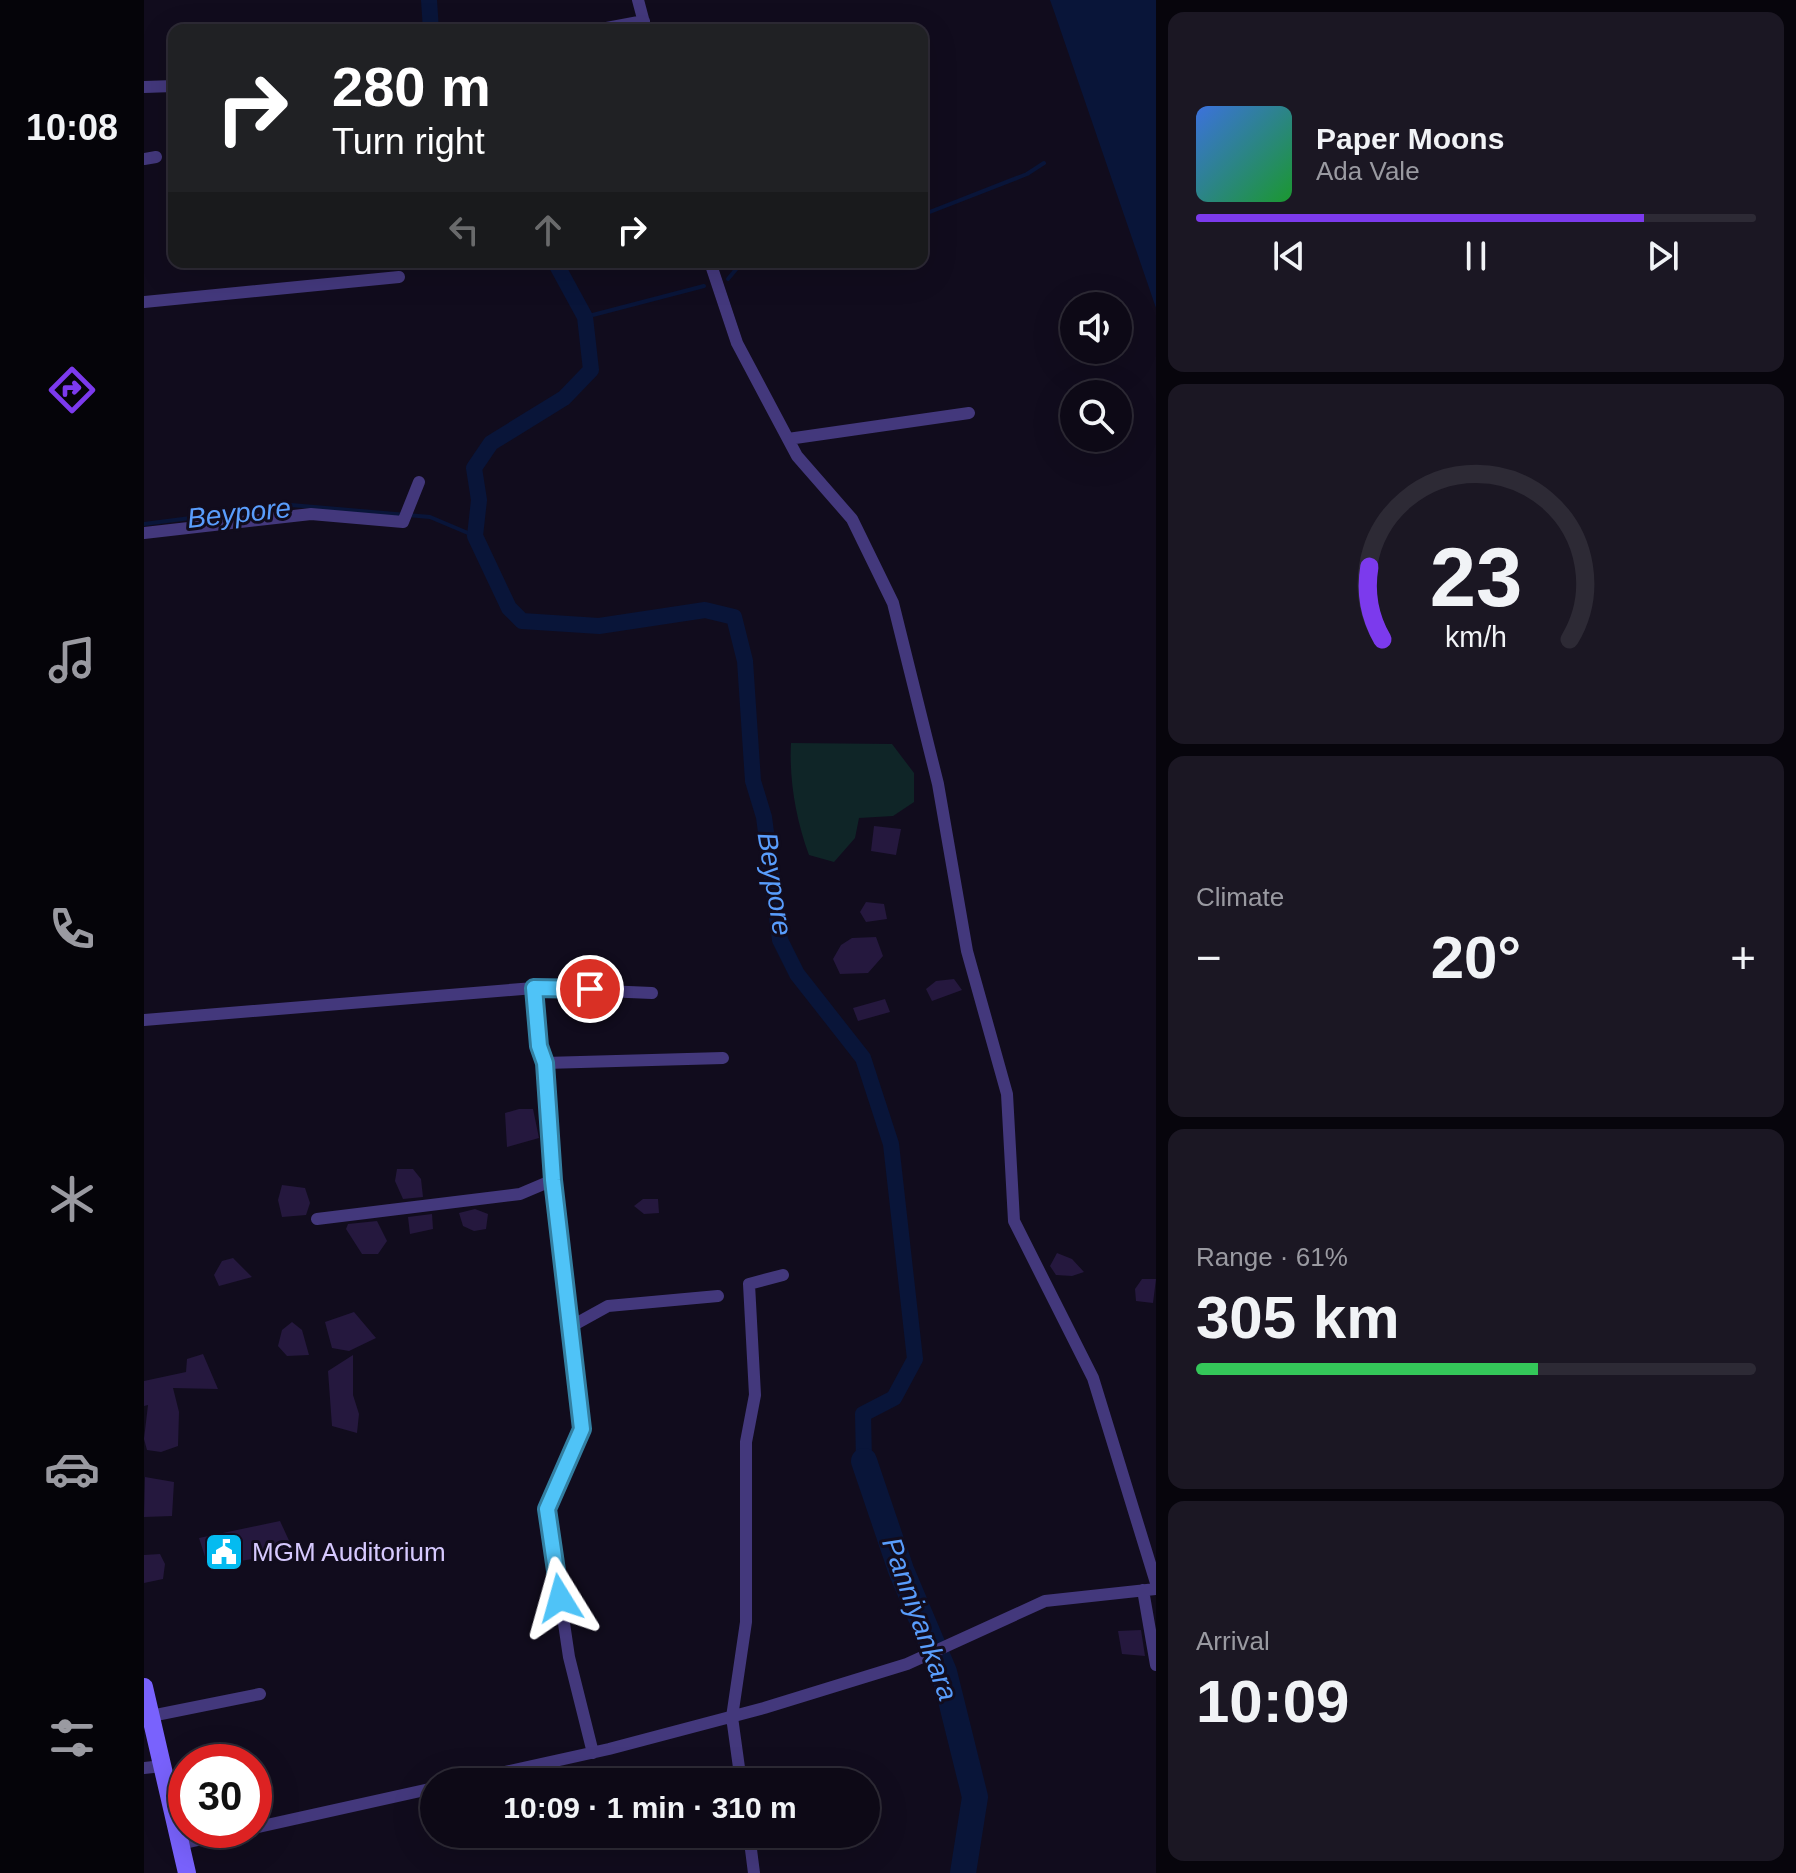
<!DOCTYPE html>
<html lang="en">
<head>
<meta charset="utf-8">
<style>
	:root { --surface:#0d0916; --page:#1b1723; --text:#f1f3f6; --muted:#9a9aa1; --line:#2d2a35; --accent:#7c3aed }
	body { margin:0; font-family:Helvetica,sans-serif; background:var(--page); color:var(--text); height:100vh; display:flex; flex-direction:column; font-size:30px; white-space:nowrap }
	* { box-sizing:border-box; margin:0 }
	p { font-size:26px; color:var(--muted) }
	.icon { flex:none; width:44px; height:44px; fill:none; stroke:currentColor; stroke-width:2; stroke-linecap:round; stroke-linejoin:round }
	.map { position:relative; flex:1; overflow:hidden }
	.details { display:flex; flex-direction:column; gap:12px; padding:12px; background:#07050c; width:640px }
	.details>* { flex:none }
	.banner { position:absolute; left:24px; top:24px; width:760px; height:244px; border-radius:16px; box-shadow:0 8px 32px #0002,0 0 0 2px var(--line); background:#202124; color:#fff; overflow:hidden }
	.fabs { position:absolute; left:916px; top:292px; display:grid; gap:16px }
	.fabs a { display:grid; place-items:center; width:72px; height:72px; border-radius:50%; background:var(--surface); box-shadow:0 8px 32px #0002,0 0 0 2px var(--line); font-size:40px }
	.speed { position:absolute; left:24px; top:1744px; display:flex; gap:16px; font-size:40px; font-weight:700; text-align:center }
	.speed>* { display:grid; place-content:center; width:104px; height:104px; border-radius:50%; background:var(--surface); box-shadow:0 8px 32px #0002,0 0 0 2px var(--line); line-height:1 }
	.speed .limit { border:12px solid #d22; background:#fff; color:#111 }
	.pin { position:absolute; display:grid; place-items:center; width:68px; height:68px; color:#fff; margin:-34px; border:4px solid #fff; border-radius:50%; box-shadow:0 2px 8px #0007 }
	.me { position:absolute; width:88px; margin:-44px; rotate:352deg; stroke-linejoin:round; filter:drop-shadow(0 0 6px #0008) }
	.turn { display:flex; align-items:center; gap:28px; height:168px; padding:0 32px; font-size:36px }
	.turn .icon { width:104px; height:104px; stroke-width:2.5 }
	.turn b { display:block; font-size:56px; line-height:68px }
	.lanes { display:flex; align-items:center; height:76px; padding:0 32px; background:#0003; justify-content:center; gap:40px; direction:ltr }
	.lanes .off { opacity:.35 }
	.big { font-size:60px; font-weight:800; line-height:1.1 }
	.details .card { flex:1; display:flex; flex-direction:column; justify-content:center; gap:12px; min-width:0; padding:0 28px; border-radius:16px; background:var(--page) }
	.details .dial { align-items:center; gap:0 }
	.dial svg { height:208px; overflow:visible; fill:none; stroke:var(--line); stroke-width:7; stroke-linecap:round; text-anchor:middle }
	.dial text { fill:var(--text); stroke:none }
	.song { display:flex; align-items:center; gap:24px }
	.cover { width:96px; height:96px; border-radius:12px; background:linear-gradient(135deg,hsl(220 70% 55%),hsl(130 70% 35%)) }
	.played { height:8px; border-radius:4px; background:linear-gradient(90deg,var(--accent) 80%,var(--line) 80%) }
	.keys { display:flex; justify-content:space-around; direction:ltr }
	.heat { display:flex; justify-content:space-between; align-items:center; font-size:44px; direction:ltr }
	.charge { height:12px; border-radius:6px; background:linear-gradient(90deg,#34c759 61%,var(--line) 0) }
	.trip { position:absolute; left:276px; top:1768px; width:460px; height:80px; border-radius:40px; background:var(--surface); box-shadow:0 8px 32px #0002,0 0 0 2px var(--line); font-weight:800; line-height:80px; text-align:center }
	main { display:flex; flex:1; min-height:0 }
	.dock { display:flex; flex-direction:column; width:144px; justify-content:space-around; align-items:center; background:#050409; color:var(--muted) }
	.dock .icon { width:56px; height:56px }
	.dock .selected { color:var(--accent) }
	.dock b { font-size:36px; color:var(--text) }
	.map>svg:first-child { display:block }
	.green { fill:#0f2527 }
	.water { fill:#091539 }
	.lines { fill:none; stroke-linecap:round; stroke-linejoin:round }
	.stream { stroke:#091539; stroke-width:4 }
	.canal { stroke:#091539; stroke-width:16 }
	.river { stroke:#091539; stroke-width:26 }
	.building { fill:#25183e }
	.street { stroke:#43387c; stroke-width:12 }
	.secondary { stroke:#7962fd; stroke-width:18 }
	.route-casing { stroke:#337fa1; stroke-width:20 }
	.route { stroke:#4fc3f7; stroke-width:14 }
	.labels { text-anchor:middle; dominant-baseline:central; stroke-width:6; stroke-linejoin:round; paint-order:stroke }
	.poi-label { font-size:26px; fill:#d6c9fe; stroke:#110c1d; text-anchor:start }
	.water-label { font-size:28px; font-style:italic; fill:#599dfc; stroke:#110c1d }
</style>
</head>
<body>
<main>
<nav class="dock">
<b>10:08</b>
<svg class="icon selected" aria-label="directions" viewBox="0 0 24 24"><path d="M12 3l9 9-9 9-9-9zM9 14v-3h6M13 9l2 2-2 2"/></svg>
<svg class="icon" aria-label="music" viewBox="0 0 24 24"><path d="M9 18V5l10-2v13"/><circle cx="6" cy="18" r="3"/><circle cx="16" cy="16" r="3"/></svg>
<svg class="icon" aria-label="phone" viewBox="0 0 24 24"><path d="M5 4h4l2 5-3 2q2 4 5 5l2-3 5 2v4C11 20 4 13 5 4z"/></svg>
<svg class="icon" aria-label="climate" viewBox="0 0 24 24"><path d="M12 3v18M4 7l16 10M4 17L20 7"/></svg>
<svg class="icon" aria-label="car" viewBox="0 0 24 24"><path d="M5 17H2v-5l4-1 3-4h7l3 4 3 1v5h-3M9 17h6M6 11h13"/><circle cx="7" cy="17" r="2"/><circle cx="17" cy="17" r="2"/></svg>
<svg class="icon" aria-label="filters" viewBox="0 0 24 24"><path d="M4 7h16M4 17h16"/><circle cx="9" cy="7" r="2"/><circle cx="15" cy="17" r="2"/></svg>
</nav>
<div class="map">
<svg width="1012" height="1873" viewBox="0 0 1012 1873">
	<rect width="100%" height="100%" fill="#110c1d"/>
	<path class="green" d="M647,743L748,744L770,773V802L749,816L715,818L711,838L690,862L665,855C652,820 645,780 647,743Z"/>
	<path class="water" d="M906,0H1012V308L911,14Z"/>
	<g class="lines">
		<path class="stream" d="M778,215L883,174L900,163
			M584,279L598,262
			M441,317L560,286
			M0,524L147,505L286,517L331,536"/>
		<path class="canal" d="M285,0L287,30
			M411,262L441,317L447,370L420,398L347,443L330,468L335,500L331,536L365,608L378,621L455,626L561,610L590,617L601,661L609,781L620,817L636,940L653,974L719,1058L747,1144L771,1359L750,1398L719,1414L720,1461"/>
		<path class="river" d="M720,1461L757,1570L800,1672L831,1797L819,1873"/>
	</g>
	<path class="building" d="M730,826L757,829L752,855L727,851Z
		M722,902L740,904L743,919L722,922L716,912Z
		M732,937L739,956L724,973L696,974L689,959L697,945L708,938Z
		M810,979L818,990L788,1001L782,989L792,981Z
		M741,999L746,1012L714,1021L709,1008Z
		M375,1109H389L395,1138L363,1147L361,1113Z
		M253,1169H269L277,1179L279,1197L259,1199L251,1181Z
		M138,1185L161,1188L166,1203L162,1215L138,1217L134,1200Z
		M499,1199H514L515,1213L500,1214L490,1206Z
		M331,1209L344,1214L342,1229L330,1231L319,1226L315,1213Z
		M288,1214L289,1229L266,1234L264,1217Z
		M233,1221L243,1241L234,1254H218L202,1229L204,1224Z
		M913,1253L928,1259L940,1272L928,1276L912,1275L906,1266Z
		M89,1258L108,1277L75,1286L70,1275L78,1261Z
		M998,1279H1012L1009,1303L992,1301L991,1289Z
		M210,1312L232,1338L205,1351L188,1348L181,1322Z
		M148,1322L158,1330L165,1355L143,1356L134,1346L138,1330Z
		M59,1354L74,1389L29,1388L35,1412L34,1446L17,1452L3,1450L0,1439L4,1405L0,1406V1381L42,1372L43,1359Z
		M209,1355V1395L215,1414L213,1433L188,1426L184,1371Z
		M1,1477L30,1482L28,1516L0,1517Z
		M136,1521L148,1547L115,1558L64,1566L55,1538Z
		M16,1554L21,1564L19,1579L0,1583V1555Z
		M997,1630L1001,1656L978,1654L974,1631Z"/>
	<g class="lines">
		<path class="street" d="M494,0L502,30
			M452,30L500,21
			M0,87L30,86
			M0,159L12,157
			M566,262L593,343L653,456L708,519L749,603L794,784L823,951L863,1094L870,1221L949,1378L1012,1583
			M0,302L255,277
			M644,439L825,413
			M0,533L167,514L259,522L275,482
			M0,1020L390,988
			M401,1063L395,1046L390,988L508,993
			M409,1180L438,1429L403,1509L425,1657L449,1753
			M173,1219L376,1194L409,1180L401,1063L579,1058
			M426,1327L464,1306L574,1296
			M999,1590L1012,1665
			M7,1716L116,1694
			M0,1768L18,1766
			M316,1782L465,1749L620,1708L763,1664L901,1601L1012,1589
			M597,1782L588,1717L602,1622V1442L611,1395L605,1284L639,1275
			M110,1828L290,1788
			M605,1834L610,1873
			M36,1844L99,1830"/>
		<path class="secondary" d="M0,1687L43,1873"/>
	</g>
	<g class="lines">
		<g class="route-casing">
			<path id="route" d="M416,1598L403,1509L438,1429L409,1180L401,1063L395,1046L390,988L446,989"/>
		</g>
		<use href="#route" class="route"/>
	</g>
	<defs>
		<g id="civic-square" transform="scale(2)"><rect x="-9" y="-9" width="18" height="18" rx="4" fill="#04bbf0" stroke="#110c1d"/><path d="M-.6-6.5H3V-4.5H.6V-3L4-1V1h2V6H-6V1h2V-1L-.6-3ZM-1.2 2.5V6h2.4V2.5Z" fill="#fff"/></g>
	</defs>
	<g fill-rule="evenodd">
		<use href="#civic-square" x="80" y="1552"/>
	</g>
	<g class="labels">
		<g class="poi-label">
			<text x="108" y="1552">MGM Auditorium</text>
		</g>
		<g class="water-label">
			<text transform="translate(95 513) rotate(-6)">Beypore</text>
			<text transform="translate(631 884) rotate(81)">Beypore</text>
			<text transform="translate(776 1619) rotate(70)">Panniyankara</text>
		</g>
	</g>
</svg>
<div class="fabs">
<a><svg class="icon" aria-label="sound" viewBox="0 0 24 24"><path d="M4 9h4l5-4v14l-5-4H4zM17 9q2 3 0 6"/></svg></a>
<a><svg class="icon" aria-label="search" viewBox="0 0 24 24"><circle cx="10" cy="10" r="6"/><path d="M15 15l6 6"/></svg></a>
</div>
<div class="speed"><div class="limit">30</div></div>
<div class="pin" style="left:446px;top:989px;background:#d93025"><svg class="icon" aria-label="arrive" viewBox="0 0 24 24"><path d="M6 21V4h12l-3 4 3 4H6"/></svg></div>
<svg class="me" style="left:416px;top:1598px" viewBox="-20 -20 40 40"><path d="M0-17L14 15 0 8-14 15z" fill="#4fc3f7" stroke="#fff" stroke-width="4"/></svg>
<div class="trip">10:09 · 1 min · 310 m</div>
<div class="banner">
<div class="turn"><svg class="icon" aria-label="right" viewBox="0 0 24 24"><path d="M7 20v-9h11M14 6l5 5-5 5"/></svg><div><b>280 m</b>Turn right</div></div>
<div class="lanes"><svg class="icon off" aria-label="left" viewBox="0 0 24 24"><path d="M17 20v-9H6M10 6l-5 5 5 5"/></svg><svg class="icon off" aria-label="ahead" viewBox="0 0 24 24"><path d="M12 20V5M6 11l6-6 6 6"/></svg><svg class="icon" aria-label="right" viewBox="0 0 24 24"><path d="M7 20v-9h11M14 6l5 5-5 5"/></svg></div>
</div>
</div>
<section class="details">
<div class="card">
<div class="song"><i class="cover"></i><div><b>Paper Moons</b><p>Ada Vale</p></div></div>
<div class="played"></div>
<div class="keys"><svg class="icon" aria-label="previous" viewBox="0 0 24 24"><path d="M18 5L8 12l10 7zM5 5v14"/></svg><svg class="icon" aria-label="pause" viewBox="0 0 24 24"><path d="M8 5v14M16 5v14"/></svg><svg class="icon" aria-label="next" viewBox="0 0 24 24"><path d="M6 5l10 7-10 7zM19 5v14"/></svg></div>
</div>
<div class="card dial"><svg viewBox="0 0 100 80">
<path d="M14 69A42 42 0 1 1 86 69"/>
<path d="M14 69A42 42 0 0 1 9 41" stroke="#7c3aed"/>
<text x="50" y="56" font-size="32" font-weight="700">23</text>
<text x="50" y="72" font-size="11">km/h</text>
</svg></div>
<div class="card"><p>Climate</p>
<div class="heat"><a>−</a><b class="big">20°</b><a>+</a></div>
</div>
<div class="card"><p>Range · 61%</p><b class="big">305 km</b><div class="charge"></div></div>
<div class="card"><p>Arrival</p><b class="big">10:09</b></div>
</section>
</main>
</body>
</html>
